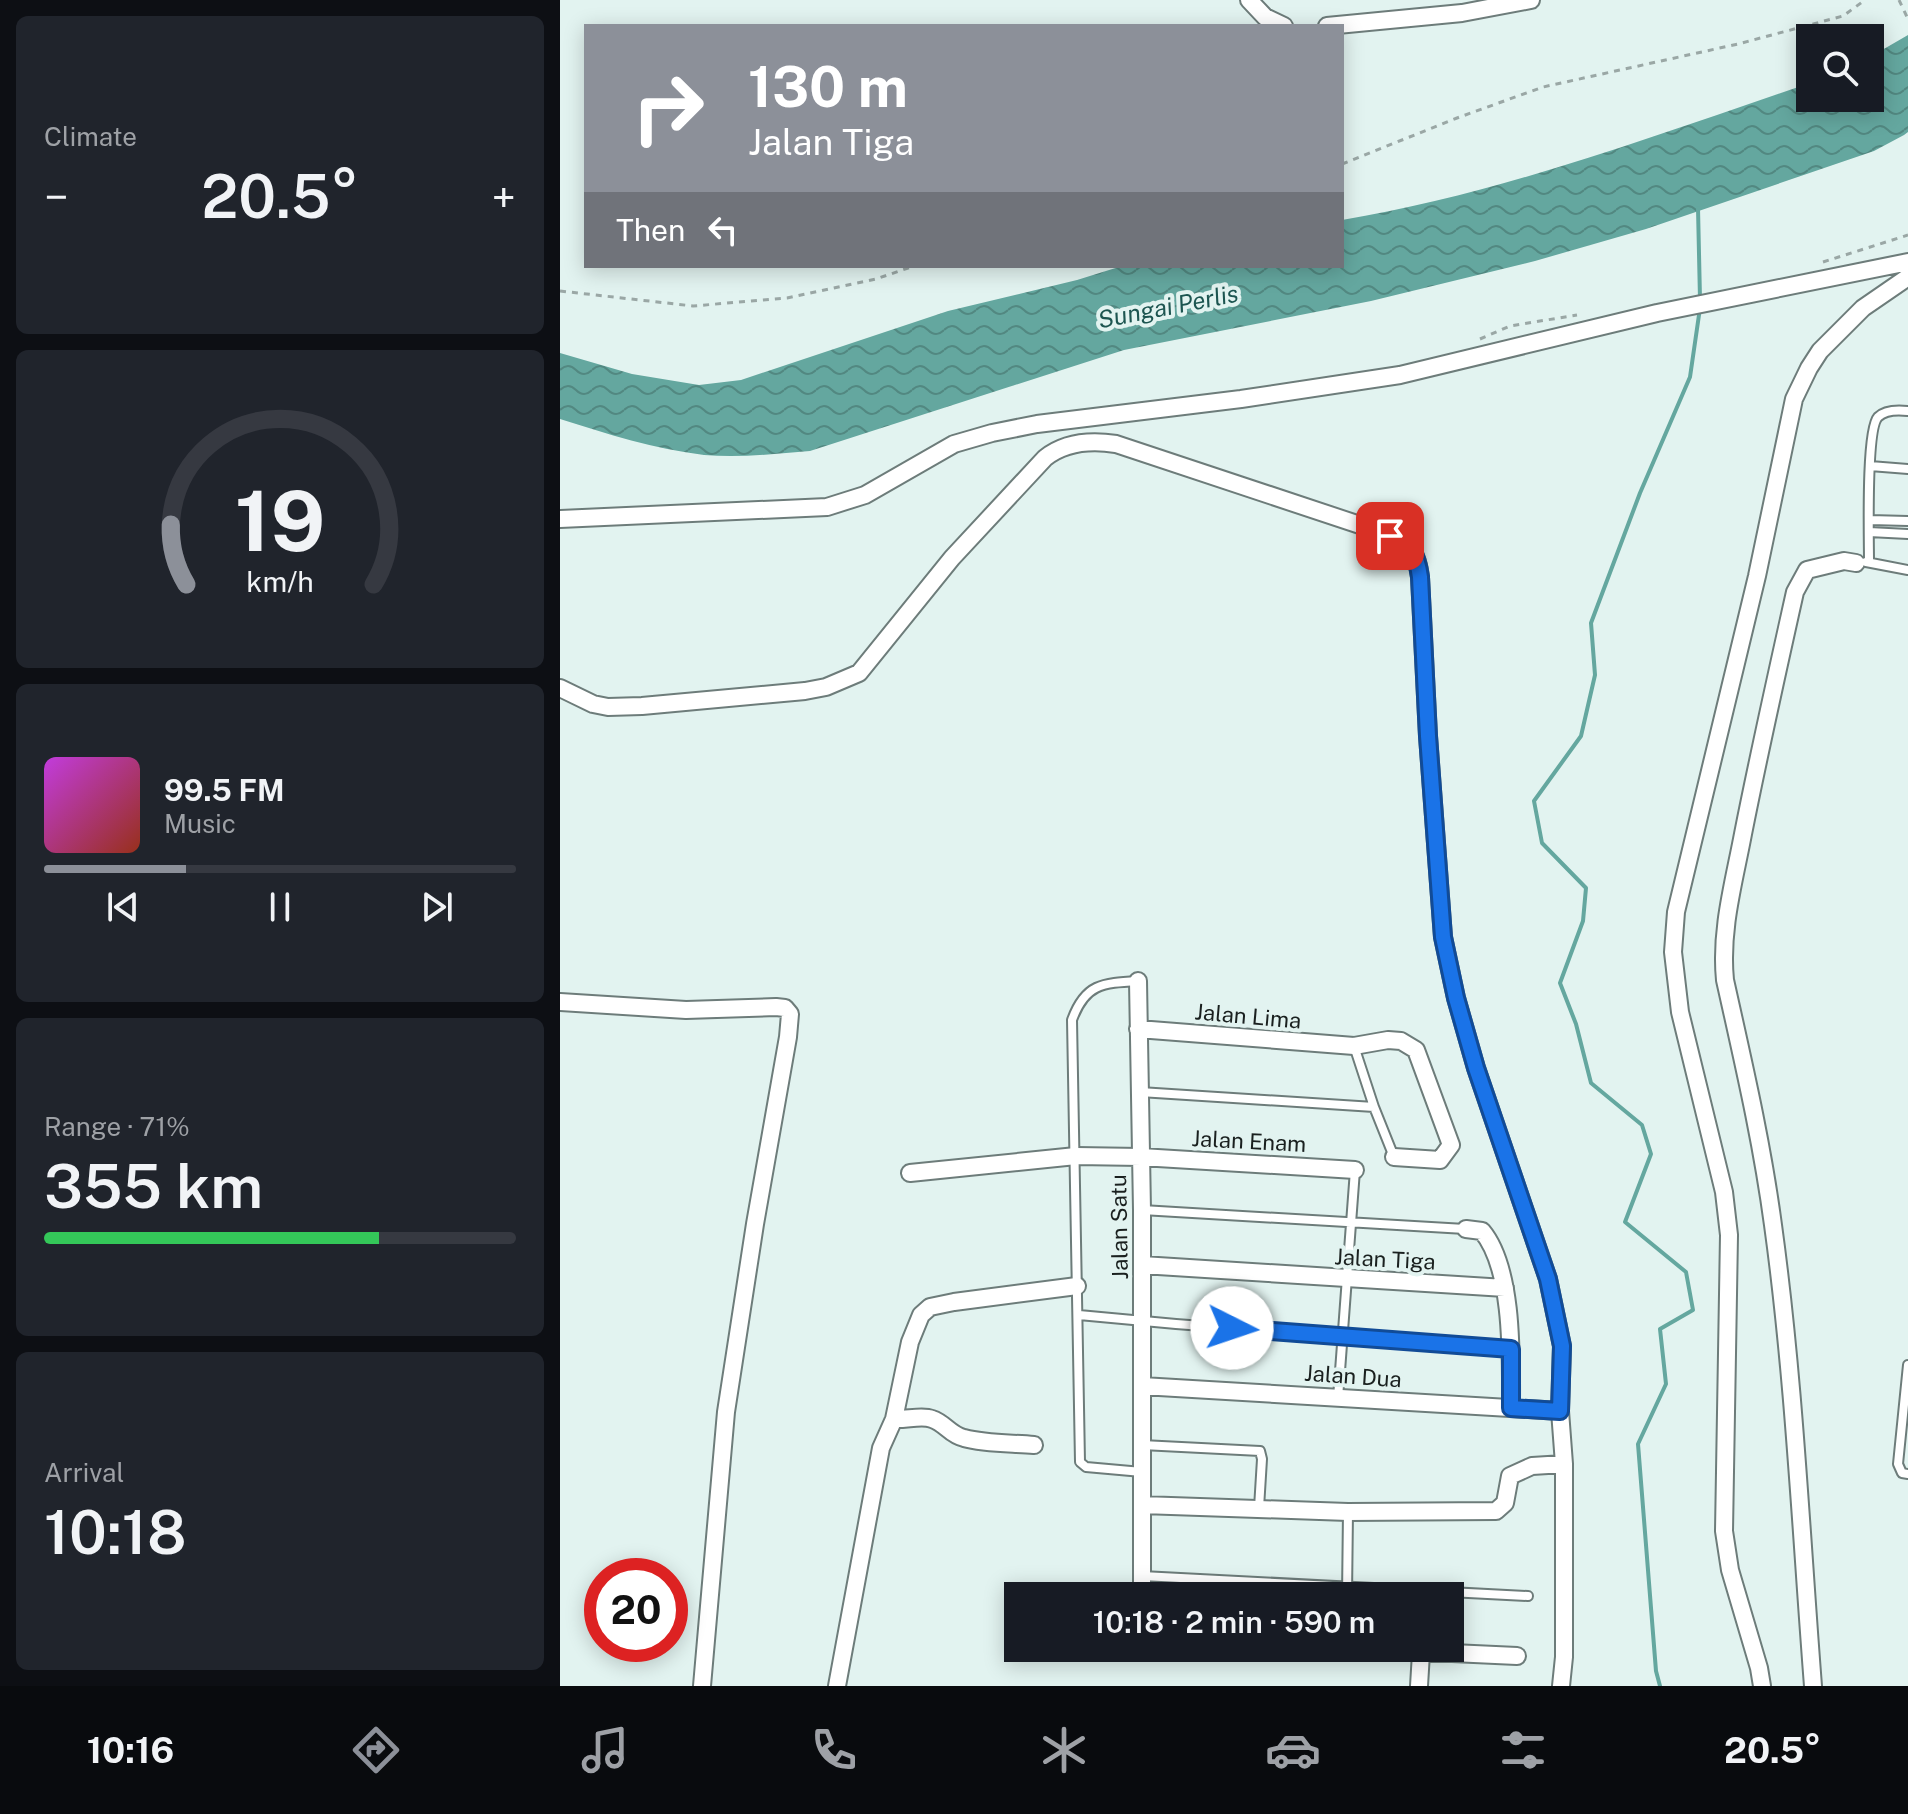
<!DOCTYPE html>
<html lang="en">
<head>
<meta charset="utf-8">
<style>
	:root { --surface:#171b24; --page:#20242c; --text:#f1f3f6; --muted:#9ea1a6; --line:#363941; --accent:#8c9099 }
	body { margin:0; font-family:"Public Sans",sans-serif; background:var(--page); color:var(--text); height:100vh; display:flex; flex-direction:column; font-size:30px; white-space:nowrap }
	* { box-sizing:border-box; margin:0 }
	p { font-size:26px; color:var(--muted) }
	.icon { flex:none; width:44px; height:44px; fill:none; stroke:currentColor; stroke-width:2; stroke-linecap:round; stroke-linejoin:round }
	.map { position:relative; flex:1; overflow:hidden }
	.drawer { display:flex; flex-direction:column; gap:16px; padding:16px; background:#0d0f14; width:560px }
	.drawer>* { flex:none }
	.hud { position:absolute; left:24px; top:24px; width:760px; height:244px; border-radius:0px; box-shadow:0 4px 20px #0003; background:#8c9099; color:#fff; overflow:hidden }
	.fabs { position:absolute; left:1236px; top:24px; display:grid; gap:16px }
	.fabs a { display:grid; place-items:center; width:88px; height:88px; border-radius:0px; background:var(--surface); box-shadow:0 4px 20px #0003; font-size:40px }
	.speed { position:absolute; left:24px; top:1558px; display:flex; gap:16px; font-size:40px; font-weight:700; text-align:center }
	.speed>* { display:grid; place-content:center; width:104px; height:104px; border-radius:50%; background:var(--surface); box-shadow:0 4px 20px #0003; line-height:1 }
	.speed .limit { border:12px solid #d22; background:#fff; color:#111 }
	.pin { position:absolute; display:grid; place-items:center; width:68px; height:68px; color:#fff; margin:-34px; border-radius:16px; box-shadow:0 4px 12px #0006 }
	.me { position:absolute; width:88px; margin:-44px; rotate:94deg; stroke-linejoin:round; filter:drop-shadow(0 0 6px #0008) }
	.turn { display:flex; align-items:center; gap:28px; height:168px; padding:0 32px; font-size:36px }
	.turn .icon { width:104px; height:104px; stroke-width:2.5 }
	.turn b { display:block; font-size:56px; line-height:68px }
	.then { display:flex; align-items:center; height:76px; padding:0 32px; background:#0003; gap:16px; font-size:30px }
	.big { font-size:60px; font-weight:600; line-height:1.1 }
	.drawer .widget { flex:1; display:flex; flex-direction:column; justify-content:center; gap:12px; min-width:0; padding:0 28px; border-radius:12px; background:var(--page) }
	.drawer .dial { align-items:center; gap:0 }
	.dial svg { height:208px; overflow:visible; fill:none; stroke:var(--line); stroke-width:7; stroke-linecap:round; text-anchor:middle }
	.dial text { fill:var(--text); stroke:none }
	.song { display:flex; align-items:center; gap:24px }
	.cover { width:96px; height:96px; border-radius:12px; background:linear-gradient(135deg,hsl(290 70% 55%),hsl(10 70% 35%)) }
	.played { height:8px; border-radius:4px; background:linear-gradient(90deg,var(--accent) 30%,var(--line) 30%) }
	.keys { display:flex; justify-content:space-around; direction:ltr }
	.heat { display:flex; justify-content:space-between; align-items:center; font-size:44px; direction:ltr }
	.charge { height:12px; border-radius:6px; background:linear-gradient(90deg,#34c759 71%,var(--line) 0) }
	.trip { position:absolute; left:444px; top:1582px; width:460px; height:80px; border-radius:0px; background:var(--surface); box-shadow:0 4px 20px #0003; font-weight:600; line-height:80px; text-align:center }
	.tab-bar { display:flex; height:128px; justify-content:space-around; align-items:center; background:#090b0e; color:var(--muted) }
	.tab-bar .icon { width:56px; height:56px }
	.tab-bar .on { color:var(--accent) }
	.tab-bar b { font-size:36px; color:var(--text) }
	main { display:flex; flex:1; min-height:0 }
	.map>svg:first-child { display:block }
	.water { fill:url(#water-waves) }
	.lines { fill:none; stroke-linecap:round; stroke-linejoin:round }
	.stream { stroke:#64a79f; stroke-width:4 }
	.lane-casing { stroke:#6d7c7a; stroke-width:12 }
	.street-casing { stroke:#6d7c7a; stroke-width:20 }
	.path { stroke:#9aa7a5; stroke-width:3; stroke-dasharray:6 6; stroke-linecap:butt }
	.lane { stroke:#fff; stroke-width:8 }
	.street { stroke:#fff; stroke-width:16 }
	.route-casing { stroke:#114b97; stroke-width:20 }
	.route { stroke:#1a73e8; stroke-width:14 }
	.labels { text-anchor:middle; dominant-baseline:central; stroke-width:8; stroke-linejoin:round; paint-order:stroke }
	.street-label { font-size:22px; fill:#1a201f; stroke:#e2f3f0 }
	.water-label { font-size:24px; font-style:italic; fill:#1c5550; stroke:#e2f3f0 }
</style>
</head>
<body>
<main>
<section class="drawer">
<div class="widget"><p>Climate</p>
<div class="heat"><a>−</a><b class="big">20.5°</b><a>+</a></div>
</div>
<div class="widget dial"><svg viewBox="0 0 100 80">
<path d="M14 69A42 42 0 1 1 86 69"/>
<path d="M14 69A42 42 0 0 1 8 46" stroke="#8c9099"/>
<text x="50" y="56" font-size="32" font-weight="700">19</text>
<text x="50" y="72" font-size="11">km/h</text>
</svg></div>
<div class="widget">
<div class="song"><i class="cover"></i><div><b>99.5 FM</b><p>Music</p></div></div>
<div class="played"></div>
<div class="keys"><svg class="icon" aria-label="previous" viewBox="0 0 24 24"><path d="M18 5L8 12l10 7zM5 5v14"/></svg><svg class="icon" aria-label="pause" viewBox="0 0 24 24"><path d="M8 5v14M16 5v14"/></svg><svg class="icon" aria-label="next" viewBox="0 0 24 24"><path d="M6 5l10 7-10 7zM19 5v14"/></svg></div>
</div>
<div class="widget"><p>Range · 71%</p><b class="big">355 km</b><div class="charge"></div></div>
<div class="widget"><p>Arrival</p><b class="big">10:18</b></div>
</section>
<div class="map">
<svg width="1348" height="1686" viewBox="0 0 1348 1686">
	<defs>
		<pattern id="water-waves" width="16" height="10" patternUnits="userSpaceOnUse" patternTransform="scale(2)"><rect width="16" height="10" fill="#64a79f"/><path d="M0 5q4-4 8 0t8 0" fill="none" stroke="#528881"/></pattern>
	</defs>
	<rect width="100%" height="100%" fill="#e2f3f0"/>
	<path class="water" d="M1348,35V132L1344,135L1314,151L1086,229L975,261L811,301L564,350L250,451C215,454 179,458 144,455C95,449 47,434 0,419V353L72,374L139,385L181,380L388,311L517,280L562,266H782V220C943,193 1096,135 1250,83V98H1310V57Z"/>
	<g class="lines">
		<path class="stream" d="M1138,208L1140,299
			M1100,1686L1096,1671L1078,1444L1106,1384L1100,1329L1133,1310L1126,1272L1065,1222L1091,1154L1082,1125L1031,1083L1016,1024L1000,983L1023,921L1026,888L982,843L974,801L1021,736L1035,675L1031,623L1080,493L1130,377L1140,308"/>
		<g class="lane-casing">
			<path id="lane" d="M1310,466L1348,469
				M1310,520L1348,521
				M1309,532L1348,534
				M1309,561C1309,538 1306,430 1318,417C1325,410 1339,410 1348,411
				M1306,562L1348,570
				M578,981C542,983 525,984 512,1020L520,1462L526,1467L582,1472
				M794,1046L814,1107
				M580,1092L814,1107L834,1157
				M582,1210L905,1229
				M519,1315L616,1324L950,1349
				M1348,1365L1338,1464L1342,1473L1348,1474
				M778,1398L795,1170
				M582,1445L700,1451L702,1459L699,1508
				M582,1576L968,1596
				M787,1596L788,1512"/>
		</g>
		<g class="street-casing">
			<path id="street" d="M689,0L705,17L724,26
				M767,26L902,13L971,0
				M0,519L267,507L305,495L394,444L432,433L477,424L681,399L840,375L1097,313L1348,262
				M0,688L33,704L48,707L82,706L245,691L266,687L299,673L392,558L485,458C505,442 530,440 556,444L842,539C855,551 858,561 860,577L868,736L883,937L896,998L916,1068L988,1279L1002,1346L1000,1411L1004,1464V1657L1001,1686
				M578,981L582,1210V1596
				M0,1002L126,1010L216,1007L225,1008L230,1014L228,1037L195,1224L166,1412L142,1686
				M578,1029L794,1046L828,1040L841,1041L856,1050L891,1145L880,1160L834,1157
				M350,1173L516,1156L581,1157L795,1170
				M906,1229L922,1231C954,1269 951,1360 951,1408
				M582,1265L945,1288
				M582,1386L1000,1411
				M334,1419C346,1420 362,1415 372,1419C385,1423 390,1435 404,1438C426,1444 452,1443 474,1445
				M582,1505L788,1512L936,1511L945,1503L950,1476L972,1466L1004,1464
				M784,1648L957,1656
				M277,1686L321,1448L334,1419L350,1342L361,1315L370,1307L394,1302L517,1286
				M859,1686L861,1653
				M1202,1686L1199,1668L1170,1570L1164,1531L1169,1235L1164,1192L1120,1012L1113,952L1116,912L1197,576L1234,399L1249,368L1260,351L1303,308L1348,277
				M1253,1686C1241,1532 1234,1377 1213,1225C1202,1142 1183,1061 1165,980C1160,930 1174,882 1183,834C1199,753 1217,673 1235,592L1247,570L1284,561L1296,563"/>
		</g>
		<path class="path" d="M1339,0L1348,19
			M782,164L897,118L983,87L1178,44L1283,16L1305,0
			M1263,262L1348,235
			M0,291L133,306L227,298L316,279L354,266
			M920,339L950,326L1017,315"/>
		<use href="#lane" class="lane"/>
		<use href="#street" class="street"/>
	</g>
	<g class="lines">
		<g class="route-casing">
			<path id="route" d="M672,1328L951,1349V1408L1000,1411L1002,1346L988,1279L916,1068L896,998L883,937L868,736L860,577C857,556 852,542 830,536"/>
		</g>
		<use href="#route" class="route"/>
	</g>
	<g class="labels">
		<g class="street-label">
			<text transform="translate(688 1016) rotate(5)">Jalan Lima</text>
			<text transform="translate(689 1141) rotate(3)">Jalan Enam</text>
			<text transform="translate(559 1227) rotate(-91)">Jalan Satu</text>
			<text transform="translate(825 1259) rotate(3)">Jalan Tiga</text>
			<text transform="translate(793 1376) rotate(4)">Jalan Dua</text>
		</g>
		<g class="water-label">
			<text transform="translate(608 306) rotate(-11)">Sungai Perlis</text>
		</g>
	</g>
</svg>
<div class="fabs">
<a><svg class="icon" aria-label="search" viewBox="0 0 24 24"><circle cx="10" cy="10" r="6"/><path d="M15 15l6 6"/></svg></a>
</div>
<div class="speed"><div class="limit">20</div></div>
<div class="pin" style="left:830px;top:536px;background:#d93025"><svg class="icon" aria-label="arrive" viewBox="0 0 24 24"><path d="M6 21V4h12l-3 4 3 4H6"/></svg></div>
<svg class="me" style="left:672px;top:1328px" viewBox="-20 -20 40 40"><circle r="19" fill="#fff"/><path d="M0-13L10 11 0 6-10 11z" fill="#1a73e8"/></svg>
<div class="trip">10:18 · 2 min · 590 m</div>
<div class="hud">
<div class="turn"><svg class="icon" aria-label="right" viewBox="0 0 24 24"><path d="M7 20v-9h11M14 6l5 5-5 5"/></svg><div><b>130 m</b>Jalan Tiga</div></div>
<div class="then">Then<svg class="icon" aria-label="left" viewBox="0 0 24 24"><path d="M17 20v-9H6M10 6l-5 5 5 5"/></svg></div>
</div>
</div>
</main>
<nav class="tab-bar">
<b>10:16</b>
<svg class="icon on" aria-label="directions" viewBox="0 0 24 24"><path d="M12 3l9 9-9 9-9-9zM9 14v-3h6M13 9l2 2-2 2"/></svg>
<svg class="icon" aria-label="music" viewBox="0 0 24 24"><path d="M9 18V5l10-2v13"/><circle cx="6" cy="18" r="3"/><circle cx="16" cy="16" r="3"/></svg>
<svg class="icon" aria-label="phone" viewBox="0 0 24 24"><path d="M5 4h4l2 5-3 2q2 4 5 5l2-3 5 2v4C11 20 4 13 5 4z"/></svg>
<svg class="icon" aria-label="climate" viewBox="0 0 24 24"><path d="M12 3v18M4 7l16 10M4 17L20 7"/></svg>
<svg class="icon" aria-label="car" viewBox="0 0 24 24"><path d="M5 17H2v-5l4-1 3-4h7l3 4 3 1v5h-3M9 17h6M6 11h13"/><circle cx="7" cy="17" r="2"/><circle cx="17" cy="17" r="2"/></svg>
<svg class="icon" aria-label="filters" viewBox="0 0 24 24"><path d="M4 7h16M4 17h16"/><circle cx="9" cy="7" r="2"/><circle cx="15" cy="17" r="2"/></svg>
<b>20.5°</b>
</nav>
</body>
</html>
